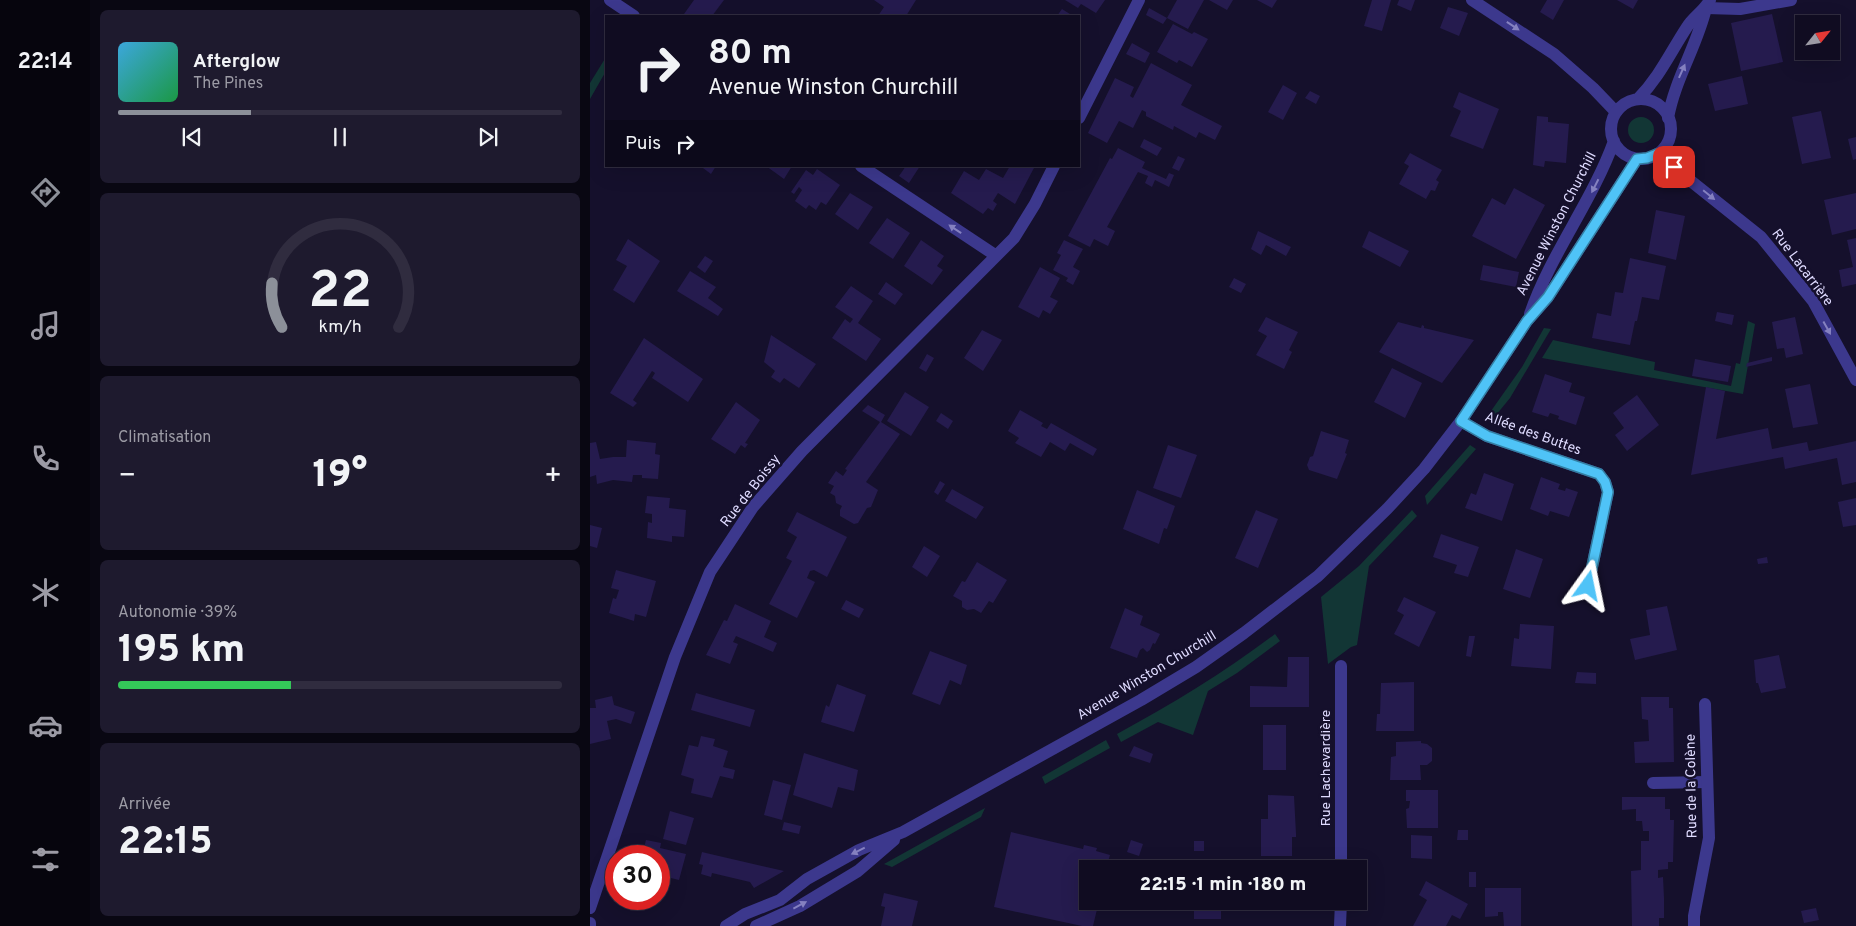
<!DOCTYPE html>
<html lang="fr">
<head>
<meta charset="utf-8">
<style>
	:root { --surface:#100c21; --page:#1e1a2e; --text:#f1f3f6; --muted:#9c9ba5; --line:#302c3f; --accent:#8c9099 }
	body { margin:0; font-family:Overpass,sans-serif; background:var(--page); color:var(--text); height:100vh; display:flex; flex-direction:column; font-size:19px; white-space:nowrap }
	* { box-sizing:border-box; margin:0 }
	p { font-size:16px; color:var(--muted) }
	.icon { flex:none; width:28px; height:28px; fill:none; stroke:currentColor; stroke-width:2; stroke-linecap:round; stroke-linejoin:round }
	.map { position:relative; flex:1; overflow:hidden }
	.details { display:flex; flex-direction:column; gap:10px; padding:10px; background:#090712; width:500px }
	.details>* { flex:none }
	.banner { position:absolute; left:15px; top:15px; width:475px; height:152px; border-radius:0px; box-shadow:0 5px 20px #0002,0 0 0 1px var(--line); background:#100c21; color:var(--text); overflow:hidden }
	.needle { width:32px; rotate:60deg }
	.buttons { position:absolute; left:1205px; top:15px; display:grid; gap:10px }
	.buttons a { display:grid; place-items:center; width:45px; height:45px; border-radius:0px; background:var(--surface); box-shadow:0 5px 20px #0002,0 0 0 1px var(--line); font-size:25px }
	.speed { position:absolute; left:15px; top:845px; display:flex; gap:10px; font-size:25px; font-weight:700; text-align:center }
	.speed>* { display:grid; place-content:center; width:65px; height:65px; border-radius:50%; background:var(--surface); box-shadow:0 5px 20px #0002,0 0 0 1px var(--line); line-height:1 }
	.speed .limit { border:8px solid #d22; background:#fff; color:#111 }
	.pin { position:absolute; display:grid; place-items:center; width:42px; height:42px; color:#fff; margin:-21px; border-radius:10px; box-shadow:0 2px 8px #0006 }
	.me { position:absolute; width:55px; margin:-28px; rotate:12deg; stroke-linejoin:round; filter:drop-shadow(0 0 4px #0008) }
	.turn { display:flex; align-items:center; gap:18px; height:105px; padding:0 20px; font-size:22px }
	.turn .icon { width:65px; height:65px; stroke-width:2.5 }
	.turn b { display:block; font-size:35px; line-height:42px }
	.then { display:flex; align-items:center; height:48px; padding:0 20px; background:#0003; gap:10px; font-size:19px }
	.big { font-size:38px; font-weight:800; line-height:1.1 }
	.details .tile { flex:1; display:flex; flex-direction:column; justify-content:center; gap:8px; min-width:0; padding:0 18px; border-radius:8px; background:var(--page) }
	.details .dial { align-items:center; gap:0 }
	.dial svg { height:130px; overflow:visible; fill:none; stroke:var(--line); stroke-width:7; stroke-linecap:round; text-anchor:middle }
	.dial text { fill:var(--text); stroke:none }
	.song { display:flex; align-items:center; gap:15px }
	.cover { width:60px; height:60px; border-radius:8px; background:linear-gradient(135deg,hsl(200 70% 55%),hsl(140 70% 35%)) }
	.played { height:5px; border-radius:2px; background:linear-gradient(90deg,var(--accent) 30%,var(--line) 30%) }
	.keys { display:flex; justify-content:space-around; direction:ltr }
	.heat { display:flex; justify-content:space-between; align-items:center; font-size:28px; direction:ltr }
	.charge { height:8px; border-radius:4px; background:linear-gradient(90deg,#34c759 39%,var(--line) 0) }
	.trip { position:absolute; left:489px; top:860px; width:288px; height:50px; border-radius:0px; background:var(--surface); box-shadow:0 5px 20px #0002,0 0 0 1px var(--line); font-weight:800; line-height:50px; text-align:center }
	main { display:flex; flex:1; min-height:0 }
	.tab-bar { display:flex; flex-direction:column; width:90px; justify-content:space-around; align-items:center; background:#06050d; color:var(--muted) }
	.tab-bar .icon { width:35px; height:35px }
	.tab-bar .current { color:var(--accent) }
	.tab-bar b { font-size:22px; color:var(--text) }
	.map>svg:first-child { display:block }
	.green { fill:#123635 }
	.building { fill:#251b4e }
	.lines { fill:none; stroke-linecap:round; stroke-linejoin:round }
	.service { stroke:#3c388d; stroke-width:12 }
	.minor { stroke:#3c388d; stroke-width:12 }
	.tertiary { stroke:#3c388d; stroke-width:12 }
	.oneway { fill:#8581c0 }
	.route-casing { stroke:#337fa1; stroke-width:12 }
	.route { stroke:#4fc3f7; stroke-width:9 }
	.labels { text-anchor:middle; dominant-baseline:central; stroke-width:5; stroke-linejoin:round; paint-order:stroke }
	.street-label { font-size:14px; fill:#dfdbff; stroke:#15102c }
</style>
</head>
<body>
<main>
<nav class="tab-bar">
<b>22:14</b>
<svg class="icon current" aria-label="directions" viewBox="0 0 24 24"><path d="M12 3l9 9-9 9-9-9zM9 14v-3h6M13 9l2 2-2 2"/></svg>
<svg class="icon" aria-label="music" viewBox="0 0 24 24"><path d="M9 18V5l10-2v13"/><circle cx="6" cy="18" r="3"/><circle cx="16" cy="16" r="3"/></svg>
<svg class="icon" aria-label="phone" viewBox="0 0 24 24"><path d="M5 4h4l2 5-3 2q2 4 5 5l2-3 5 2v4C11 20 4 13 5 4z"/></svg>
<svg class="icon" aria-label="climate" viewBox="0 0 24 24"><path d="M12 3v18M4 7l16 10M4 17L20 7"/></svg>
<svg class="icon" aria-label="car" viewBox="0 0 24 24"><path d="M5 17H2v-5l4-1 3-4h7l3 4 3 1v5h-3M9 17h6M6 11h13"/><circle cx="7" cy="17" r="2"/><circle cx="17" cy="17" r="2"/></svg>
<svg class="icon" aria-label="filters" viewBox="0 0 24 24"><path d="M4 7h16M4 17h16"/><circle cx="9" cy="7" r="2"/><circle cx="15" cy="17" r="2"/></svg>
</nav>
<section class="details">
<div class="tile">
<div class="song"><i class="cover"></i><div><b>Afterglow</b><p>The Pines</p></div></div>
<div class="played"></div>
<div class="keys"><svg class="icon" aria-label="previous" viewBox="0 0 24 24"><path d="M18 5L8 12l10 7zM5 5v14"/></svg><svg class="icon" aria-label="pause" viewBox="0 0 24 24"><path d="M8 5v14M16 5v14"/></svg><svg class="icon" aria-label="next" viewBox="0 0 24 24"><path d="M6 5l10 7-10 7zM19 5v14"/></svg></div>
</div>
<div class="tile dial"><svg viewBox="0 0 100 80">
<path d="M14 69A42 42 0 1 1 86 69"/>
<path d="M14 69A42 42 0 0 1 8 42" stroke="#8c9099"/>
<text x="50" y="56" font-size="32" font-weight="700">22</text>
<text x="50" y="72" font-size="11">km/h</text>
</svg></div>
<div class="tile"><p>Climatisation</p>
<div class="heat"><a>−</a><b class="big">19°</b><a>+</a></div>
</div>
<div class="tile"><p>Autonomie · 39%</p><b class="big">195 km</b><div class="charge"></div></div>
<div class="tile"><p>Arrivée</p><b class="big">22:15</b></div>
</section>
<div class="map">
<svg width="1266" height="926" viewBox="0 0 1266 926">
	<rect width="100%" height="100%" fill="#15102c"/>
	<path class="green" d="M16,57V71L0,99V83Z
		M1038 130a13 13 0 1 1 26 0a13 13 0 1 1-26 0Z
		M1158,321L1165,324L1153,394L952,358L963,340L1065,362L1064,370L1141,386L1146,363L1150,364Z
		M954,328L961,329L920,398L902,420L901,411L932,367Z
		M880,445L886,449L837,505L835,496Z
		M822,510L827,516L779,566L767,645L761,647L738,664L731,597L769,566Z
		M685,634L690,641L647,673L618,691L603,735L568,722L531,742L527,734C582,704 635,672 685,634Z
		M516,740L520,748L455,784L452,777Z
		M395,808L391,817L302,867L294,864Z"/>
	<path class="building" d="M104,0H134L122,16H98L94,14Z
		M284,0H326L316,16H288L294,7Z
		M475,0H515L506,13L491,4L488,8Z
		M587,0H614L598,29L577,18Z
		M619,0H643L637,10Z
		M667,0H687L682,8Z
		M782,0H801L792,31L774,26Z
		M809,0H825L821,11L807,5Z
		M957,0H974L963,20L950,12Z
		M1027,0H1048L1043,9Z
		M858,7L878,13L869,36L850,28Z
		M559,8L577,18L573,24L556,15Z
		M472,9L483,16H467Z
		M1182,14L1193,62L1151,71L1141,23Z
		M583,24L602,34L604,32L618,39L602,67L589,60L587,63L567,52Z
		M542,43L560,53L555,63L536,54Z
		M561,63L602,85L591,105L632,126L625,140L609,132L606,138L584,126L583,130L556,116V112L552,110L543,128L529,121L517,143L498,133L525,78L544,87L540,96L543,98Z
		M1152,76L1158,104L1125,111L1118,84Z
		M693,85L707,93L693,120L678,112Z
		M720,91L730,96L726,104L715,98Z
		M869,92L909,109L893,149L860,136L871,111L863,107Z
		M1231,111L1241,158L1212,164L1202,117Z
		M947,116L958,117V122L979,124L976,163L955,161L954,167L943,165Z
		M1266,137V159L1263,160L1258,139Z
		M554,139L572,148L567,156L550,147Z
		M528,148L555,162L552,168L576,179L579,173L584,175L579,187L565,180L562,187L555,183L558,176L548,172L517,227L525,231L518,246L504,239L500,247L478,236L520,158L522,159Z
		M820,153L852,170L846,180L849,182L845,191L841,190L836,199L809,184L819,166L814,163Z
		M588,156L595,159L589,171L582,168Z
		M114,166H126L121,174L113,168Z
		M176,166H202L194,179Z
		M316,166H330L319,183L309,176Z
		M420,166H445L425,204L408,193L403,201L407,204L403,211L398,208L393,214L361,193L374,171L389,180L396,169L413,178Z
		M227,169L250,185L236,205L231,202L226,210L219,205L216,209L205,201L212,190L209,187L204,194L201,192L216,170L223,175Z
		M924,188L955,205L926,259L882,236L902,198L915,205Z
		M260,193L283,207L268,230L245,214Z
		M1266,193V229L1242,235L1234,200Z
		M1066,210L1095,216L1086,260L1058,253Z
		M297,218L320,233L303,259L279,243Z
		M668,231L701,247L696,256L676,245L671,255L661,249Z
		M779,231L819,251L810,267L772,247Z
		M1266,238V284L1252,287L1249,270L1263,267L1257,240Z
		M38,239L70,261L44,303L23,290L37,266L26,260Z
		M331,240L354,256L347,266L353,270L342,285L314,266Z
		M474,240L493,249L483,267L490,271L483,285L476,281L478,278L463,270L471,255L467,253Z
		M115,256L123,261L115,273L107,267Z
		M1040,258L1076,266L1069,300L1052,297L1047,321H1045L1040,345L1002,338L1007,313L1021,316L1025,292L1033,293Z
		M893,265L929,272L926,287L890,280Z
		M450,267L470,278L460,297L468,301L460,314L453,310L449,318L428,307Z
		M100,271L126,287L118,298L133,309L128,316L87,291Z
		M644,278L656,284L651,293L639,287Z
		M296,282L313,294L305,305L288,294Z
		M261,286L283,301L268,323L291,339L276,361L242,338L255,319L260,323L263,319L245,307Z
		M1127,312L1144,315L1142,325L1125,321Z
		M676,317L708,332L699,350L702,352L694,369L666,355L677,336L668,331Z
		M1205,317L1213,354L1196,358L1194,348L1187,349L1182,322Z
		M808,322L831,328L832,325L834,326V328L884,340L852,383L789,352Z
		M392,330L412,340L393,371L374,358Z
		M181,335L226,364L209,388L194,378L190,383L181,377L185,371L174,362Z
		M54,338L113,379L98,402L62,378L65,373L62,371L43,400L47,403L43,407L20,393Z
		M337,354L344,358L336,372L329,368Z
		M1182,357V361L1156,367L1157,363Z
		M1105,359L1141,366L1138,382L1102,376Z
		M802,368L832,383L815,418L784,402Z
		M955,374L982,383L979,392L995,397L986,425L968,419L969,416L960,413L958,417L942,412Z
		M1220,384L1228,424L1203,428L1195,389Z
		M1116,387L1135,391L1126,439L1178,428L1182,449L1217,442L1219,451L1266,441V482L1252,485L1247,458L1195,469L1193,457L1101,475Z
		M315,392L339,407L321,436L297,421Z
		M1047,395L1069,425L1037,451L1025,435L1034,428L1023,413Z
		M146,402L170,420L155,443L158,444L155,448L151,445L145,454L121,439Z
		M278,405L295,415L291,422L310,434L276,482L288,490L281,507L277,508L268,523L264,524L250,516V510L252,506L246,503L245,496L240,493L244,486L238,483L246,471L253,476L257,470L255,469L290,422L272,411Z
		M430,410L453,423L451,426L457,429L461,423L507,449L503,456L480,443L475,451L460,442L451,457L425,443L429,438L418,431Z
		M351,413L363,421L358,429L346,421Z
		M731,431L759,440L755,453L757,454L747,479L719,470L717,465L720,457L723,456Z
		M37,440L66,443L65,454L70,455L68,479L52,478V475H43L42,482L23,480L7,484L6,475L0,477V443L6,442L10,459L23,457H36Z
		M578,445L607,455L591,498L563,488Z
		M894,473L924,484L912,521L875,508L881,493L886,495Z
		M951,477L970,484L968,489L975,491L976,488L988,492L979,517L960,511L958,516L940,509Z
		M350,481L355,484L348,495L344,492Z
		M362,489L394,507L386,519L355,501Z
		M547,490L585,506L577,529L574,528L569,544L533,529Z
		M57,496L80,498L79,508L96,510L94,537L82,536V542L57,538L58,522L62,523V514L55,513Z
		M1266,498V525L1253,527L1248,502Z
		M666,510L688,519L668,568L645,558Z
		M207,512L257,537L237,577L224,570L220,571L217,578L225,582L207,618L179,604L202,561L196,558L207,537L197,531Z
		M0,525L12,528L7,548L0,546Z
		M851,534L889,547L878,577L864,573L867,565L843,557Z
		M334,546L350,556L337,577L322,567Z
		M926,549L953,559L940,598L913,589Z
		M1177,557L1178,563L1168,564L1167,559Z
		M387,562L417,580L403,603L399,601L391,613L384,609L377,610L372,607V601L363,596L372,581L375,582Z
		M26,570L66,581L56,617L45,614L44,621L19,613L23,598L26,599L29,590L21,588Z
		M814,597L846,612L829,647L804,634L814,615L807,611Z
		M256,600L274,609L269,618L251,609Z
		M145,604L181,621L174,637L187,643L183,652L146,636L143,642L148,644L140,664L116,655L134,620L137,621Z
		M1077,606L1087,650L1045,660L1040,639L1060,635L1056,610Z
		M535,608L553,616L550,625L570,634L565,644L563,643L560,650L557,652L553,648L550,650L547,658L520,648Z
		M930,624L964,626L961,669L921,666L924,638L929,639Z
		M879,636H885L881,657L876,656Z
		M340,651L377,665L371,685L360,680L350,705L322,694Z
		M1189,655L1196,688L1171,693L1168,683H1166L1164,660Z
		M698,657H719V707H660V686L697,687Z
		M987,672L1006,673V684L985,683Z
		M824,682V731H786L787,714H790L791,683Z
		M247,684L276,695L264,732L231,722L236,705L239,707Z
		M106,693L165,710L160,727L101,710Z
		M22,696L24,705L45,712L41,724L26,719L17,721L21,739L0,744V708H6L5,700Z
		M1051,697H1079V708H1083L1084,762L1045,763L1044,742L1059,741L1058,720L1052,719Z
		M673,725H696V770H673Z
		M111,736L125,739L123,746L138,751L133,767L145,770L143,779L130,776L122,798L101,793L104,779L91,775L99,745L108,747Z
		M831,741V743L837,744L842,748V761L837,765H830L831,780H800L801,757L806,756V742Z
		M544,746L563,754L560,763L539,756Z
		M214,753L268,770L264,791L248,787L242,808L203,795Z
		M183,780L201,785L192,820L174,815Z
		M816,790H848V828H817L816,809L819,808L820,801H816Z
		M678,795L704,796L706,834V837H702V856H671V819H678Z
		M1032,797H1075V809H1080V820H1084L1083,862H1078V869L1068,870V878L1073,877L1074,898V918H1069V926H1042L1041,871L1051,870V841H1059V831H1053L1052,821H1046V809L1032,810Z
		M80,811L104,818L96,845L73,839Z
		M194,822L211,826L209,834L192,830Z
		M868,830H878V840H867Z
		M421,832L493,849L494,845L507,848L506,851L520,855L516,869H498V901H509L503,926H492L404,907Z
		M821,835L842,836V859L821,858Z
		M56,840L71,843L70,848L96,854L89,880L69,875V856H52Z
		M541,840L553,844L549,856L537,852Z
		M604,841H614V851H604Z
		M112,852L116,853L194,871L164,888L160,882L122,873L121,877L111,874L113,865L109,864Z
		M879,872H886V887H879Z
		M836,881L878,904L870,919L862,915L856,926H823L837,900L829,895Z
		M895,888H931V926H914L913,912H908V916L895,917Z
		M294,893L328,901L322,926H291L295,907L291,906Z
		M604,901H631V919H604Z
		M667,901H702V903H667Z
		M1226,908L1229,920L1214,923L1211,911Z"/>
	<g class="lines">
		<path class="service" d="M1063,783L1117,782"/>
		<path class="minor" d="M20,0L44,16
			M882,0L964,54L1003,88L1026,112
			M1116,8L1150,9L1201,0
			M489,118L549,0
			M1067,154L1171,237L1223,301L1266,380
			M271,166L405,255
			M871,421L897,436L1009,474L1015,482L1018,492L998,586
			M751,869V666
			M0,908L85,657L120,572L163,507L212,451L424,238L445,204L464,166
			M0,923V926
			M750,926L751,901
			M1104,926V916L1119,838L1115,704"/>
		<path class="tertiary" d="M1048,99C1070,76 1080,53 1097,27C1103,17 1114,11 1120,0
			M1021 129a30 30 0 1 1 60 0a30 30 0 1 1-60 0Z
			M1078,118C1085,79 1107,46 1116,8
			M940,314C961,253 1002,202 1024,141
			M136,926L155,914L190,900L217,879L269,850L313,832L551,700L606,667L654,633L728,576L797,509L834,469L871,421L937,321L958,297L1047,159
			M166,926L210,906L268,871L304,840"/>
	</g>
	<defs><path id="oneway-solid" d="M-6-.8H1V-3.2L6.5 0L1 3.2V.8H-6Z" transform="scale(1.25)"/></defs>
	<g class="oneway">
		<use href="#oneway-solid" transform="translate(923 26) rotate(34)"/>
		<use href="#oneway-solid" transform="translate(1092 71) rotate(-66)"/>
		<use href="#oneway-solid" transform="translate(1005 186) rotate(117)"/>
		<use href="#oneway-solid" transform="translate(1119 195) rotate(39)"/>
		<use href="#oneway-solid" transform="translate(365 229) rotate(-146)"/>
		<use href="#oneway-solid" transform="translate(1237 328) rotate(61)"/>
		<use href="#oneway-solid" transform="translate(268 851) rotate(154)"/>
		<use href="#oneway-solid" transform="translate(210 905) rotate(-28)"/>
	</g>
	<g class="lines">
		<g class="route-casing">
			<path id="route" d="M998,586L1018,492L1015,482L1009,474L897,436L871,421L937,321L958,297L1047,159L1057,158L1067,154L1084,167"/>
		</g>
		<use href="#route" class="route"/>
	</g>
	<g class="labels">
		<g class="street-label">
			<text transform="translate(967 224) rotate(-63)">Avenue Winston Churchill</text>
			<text transform="translate(1212 268) rotate(53)">Rue Lacarrière</text>
			<text transform="translate(943 434) rotate(20)">Allée des Buttes</text>
			<text transform="translate(161 491) rotate(-52)">Rue de Boissy</text>
			<text transform="translate(557 676) rotate(-31)">Avenue Winston Churchill</text>
			<text transform="translate(736 768) rotate(-90)">Rue Lachevardière</text>
			<text transform="translate(1102 786) rotate(-91)">Rue de la Colène</text>
		</g>
	</g>
</svg>
<div class="buttons">
<a><svg class="needle" viewBox="-14 -14 28 28"><path d="M0-13l5 13h-10z" fill="#e53935"/><path d="M0 13l5-13h-10z" fill="#9c9ba5"/></svg></a>
</div>
<div class="speed"><div class="limit">30</div></div>
<div class="pin" style="left:1084px;top:167px;background:#d93025"><svg class="icon" aria-label="arrive" viewBox="0 0 24 24"><path d="M6 21V4h12l-3 4 3 4H6"/></svg></div>
<svg class="me" style="left:998px;top:586px" viewBox="-20 -20 40 40"><path d="M0-17L14 15 0 8-14 15z" fill="#4fc3f7" stroke="#fff" stroke-width="4"/></svg>
<div class="trip">22:15 · 1 min · 180 m</div>
<div class="banner">
<div class="turn"><svg class="icon" aria-label="right" viewBox="0 0 24 24"><path d="M7 20v-9h11M14 6l5 5-5 5"/></svg><div><b>80 m</b>Avenue Winston Churchill</div></div>
<div class="then">Puis<svg class="icon" aria-label="right" viewBox="0 0 24 24"><path d="M7 20v-9h11M14 6l5 5-5 5"/></svg></div>
</div>
</div>
</main>
</body>
</html>
